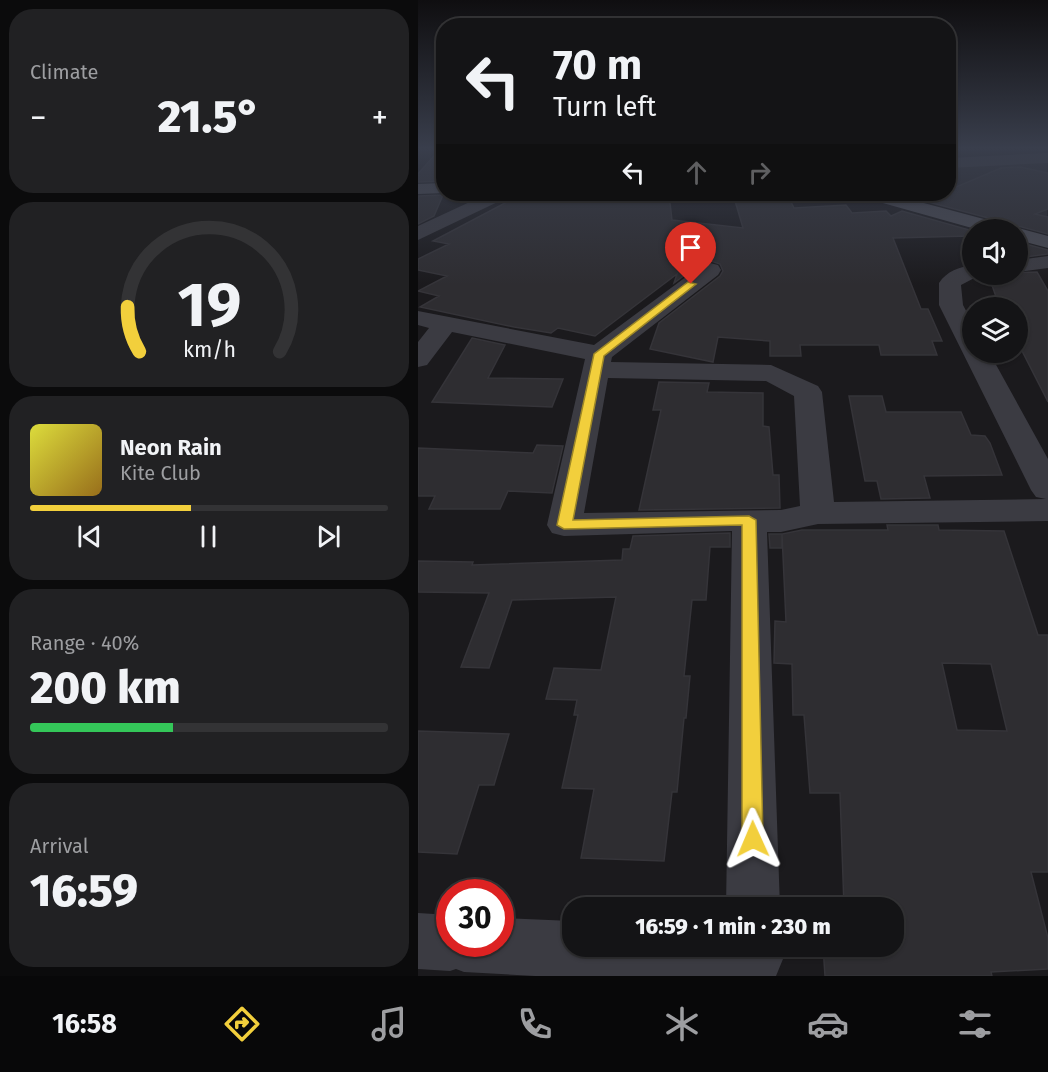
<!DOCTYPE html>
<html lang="en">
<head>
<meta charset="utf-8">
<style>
	:root { --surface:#141416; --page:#212123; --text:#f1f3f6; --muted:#9d9ea1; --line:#333335; --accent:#f2cf3c }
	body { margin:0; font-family:"Fira Sans",sans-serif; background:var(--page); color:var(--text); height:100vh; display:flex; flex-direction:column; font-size:22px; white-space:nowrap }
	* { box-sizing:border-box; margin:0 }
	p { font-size:20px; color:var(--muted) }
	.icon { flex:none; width:33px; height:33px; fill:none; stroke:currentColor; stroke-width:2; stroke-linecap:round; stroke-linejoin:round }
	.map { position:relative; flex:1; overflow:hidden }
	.sheet { display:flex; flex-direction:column; gap:9px; padding:9px; background:#0b0b0c; width:418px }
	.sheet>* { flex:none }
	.top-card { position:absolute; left:18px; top:18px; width:520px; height:183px; border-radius:24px; box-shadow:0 2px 4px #0004,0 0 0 2px var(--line); background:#141416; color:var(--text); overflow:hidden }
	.fabs { position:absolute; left:544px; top:219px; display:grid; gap:12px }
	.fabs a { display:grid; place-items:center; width:66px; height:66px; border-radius:50%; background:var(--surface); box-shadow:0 2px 4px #0004,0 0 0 2px var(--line); font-size:30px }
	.speed { position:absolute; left:18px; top:879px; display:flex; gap:12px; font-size:30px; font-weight:700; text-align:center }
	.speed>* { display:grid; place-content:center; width:78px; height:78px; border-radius:50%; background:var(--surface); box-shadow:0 2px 4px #0004,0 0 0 2px var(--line); line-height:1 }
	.speed .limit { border:9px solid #d22; background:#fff; color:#111 }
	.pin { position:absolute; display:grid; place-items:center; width:51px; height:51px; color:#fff; margin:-62px -26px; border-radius:50% 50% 50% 0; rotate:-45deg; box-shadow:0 0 6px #0007 }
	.pin .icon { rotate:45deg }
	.me { position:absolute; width:66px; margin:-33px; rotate:359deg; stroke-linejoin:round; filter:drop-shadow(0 0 4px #0008) }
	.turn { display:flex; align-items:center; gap:21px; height:126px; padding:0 18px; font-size:27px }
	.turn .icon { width:78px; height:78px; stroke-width:2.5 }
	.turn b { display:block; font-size:42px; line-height:51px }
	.lanes { display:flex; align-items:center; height:57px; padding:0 18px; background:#0003; justify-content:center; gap:30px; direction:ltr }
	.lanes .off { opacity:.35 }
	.big { font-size:45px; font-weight:800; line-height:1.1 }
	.sheet .card { flex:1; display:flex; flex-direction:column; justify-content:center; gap:9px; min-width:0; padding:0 21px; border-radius:24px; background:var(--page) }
	.sheet .dial { align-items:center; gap:0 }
	.dial svg { height:156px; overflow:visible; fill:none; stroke:var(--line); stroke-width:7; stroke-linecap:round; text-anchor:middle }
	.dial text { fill:var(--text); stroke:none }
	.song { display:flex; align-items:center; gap:18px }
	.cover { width:72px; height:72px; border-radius:9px; background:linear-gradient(135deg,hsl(60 70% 55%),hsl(40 70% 35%)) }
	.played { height:6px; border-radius:3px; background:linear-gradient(90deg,var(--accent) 45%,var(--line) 45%) }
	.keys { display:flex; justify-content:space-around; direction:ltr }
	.heat { display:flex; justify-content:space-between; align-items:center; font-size:33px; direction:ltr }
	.charge { height:9px; border-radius:4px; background:linear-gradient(90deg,#34c759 40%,var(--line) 0) }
	.trip { position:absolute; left:144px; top:897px; width:342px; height:60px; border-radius:24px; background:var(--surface); box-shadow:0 2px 4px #0004,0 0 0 2px var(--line); font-weight:800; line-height:60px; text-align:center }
	.tabs { display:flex; height:96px; justify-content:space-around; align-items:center; background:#080809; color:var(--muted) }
	.tabs .icon { width:42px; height:42px }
	.tabs .on { color:var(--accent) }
	.tabs b { font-size:27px; color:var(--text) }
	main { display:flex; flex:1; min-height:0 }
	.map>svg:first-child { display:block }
	.built { fill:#27262a }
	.building { fill:#2e2d31; stroke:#353439; stroke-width:1.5; fill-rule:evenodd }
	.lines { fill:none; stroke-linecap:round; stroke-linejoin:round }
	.street { fill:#3b3b42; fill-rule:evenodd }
	.secondary { fill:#494a52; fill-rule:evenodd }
	.route { fill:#f2cf3c; stroke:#9d8727; stroke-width:1.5 }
</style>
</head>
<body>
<main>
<section class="sheet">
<div class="card"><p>Climate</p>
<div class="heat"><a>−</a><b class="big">21.5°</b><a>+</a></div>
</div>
<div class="card dial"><svg viewBox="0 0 100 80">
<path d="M14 69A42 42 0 1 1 86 69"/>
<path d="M14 69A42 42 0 0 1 8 46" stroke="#f2cf3c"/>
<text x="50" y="56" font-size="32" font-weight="700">19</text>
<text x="50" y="72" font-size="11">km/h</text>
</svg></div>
<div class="card">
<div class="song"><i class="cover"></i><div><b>Neon Rain</b><p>Kite Club</p></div></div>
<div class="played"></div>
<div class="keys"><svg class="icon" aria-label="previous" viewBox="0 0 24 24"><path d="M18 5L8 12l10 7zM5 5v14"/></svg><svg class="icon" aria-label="pause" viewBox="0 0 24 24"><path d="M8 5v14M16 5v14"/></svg><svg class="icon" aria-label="next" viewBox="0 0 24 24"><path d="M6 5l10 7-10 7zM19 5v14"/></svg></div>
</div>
<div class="card"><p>Range · 40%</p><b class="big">200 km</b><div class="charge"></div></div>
<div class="card"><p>Arrival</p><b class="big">16:59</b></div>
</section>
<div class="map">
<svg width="630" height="976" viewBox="0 0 630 976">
	<rect width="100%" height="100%" fill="#1b1a1d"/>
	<path class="built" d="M629,162V233L491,194H531V167Z"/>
	<path class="building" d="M23,148H26V181L0,182V174Z
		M602,167L630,173V209L617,214L630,217V234L507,201L523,194H531V190L583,168Z
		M104,194L153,201L154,194H251L254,220L325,228L315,194H369L376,208L428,205L434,213L468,211L473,216L484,211L555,231V243L552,236L475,238L503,309H510L524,341H514L519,355H463L461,345H382L383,356H352V341L300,337L295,362L232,349L241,323L302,276L305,271L302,264L293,261L283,263L256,283L259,274L177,336L140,328L133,333L96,327L2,307L21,296L0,291L29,276L0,270V259L31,244L15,241Z
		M25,195L16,216L0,224V196Z
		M600,242L630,250V254L600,258Z
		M619,272L630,291V402L600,343V308H582L570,274Z
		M54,338L87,345L70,378L145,379L134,407L14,402Z
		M241,382L291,383L289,392L345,393V426L351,427L355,475H361L362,508L221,510L243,410H235Z
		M431,396H464L468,412H543L553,435L567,436L572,443L584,475L506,476L512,498L463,499L459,481H447Z
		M119,445L145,446L134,493L90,491L82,509H11L17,496H0V448L115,453Z
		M469,525H520L521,530L586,531L620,635H630V872H613L630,938V969L573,972L574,976H407L405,946H476V908H403L426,907L422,793H392L386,715H375L374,664L356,663L357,621L368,622L364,534L384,530H470ZM524,663L573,664L589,731L539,730Z
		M312,533V547H292L288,600H274L266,676H272L268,718H266L259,792H254L246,861L163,858L176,789L144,788L160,715H156L159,700L128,699L136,668L183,670L198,597L94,600L71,668L43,667L71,593L0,592V561L55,562L54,565L204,560L205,549H212L215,536Z
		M351,534H364V548H352Z
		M0,731L91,734L76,785H61L39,854L0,852Z"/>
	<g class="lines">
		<path class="street" d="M630,153V163L531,168V158Z
			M69,194H91L88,198L0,240V226Z
			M630,256V268L600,272V260Z
			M292,263L300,265L303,270L300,275L194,357L193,362L353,365L400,386L404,392L416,502L628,499L618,497L613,490L521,305V283C529,271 541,267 555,265V274H564L543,285L545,305L555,324V352H571L630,459V521L400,524L363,532H349L362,908H308L314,531L146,536L134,533L129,525L167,359L34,332L9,365L0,367V342L11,328L0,325V311L176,345L284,265ZM190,378L348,381L376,396L382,506L363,510L166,513Z
			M0,913L32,915V944H82V918L154,921V946H359L365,959L358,976H117L46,972L38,969L32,971L0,969Z"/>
		<path class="secondary" d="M26,183V193L0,194V184Z
			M444,194H472L592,226L594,229L600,228L630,236V248L600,240V230H561L447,198Z"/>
	</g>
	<linearGradient id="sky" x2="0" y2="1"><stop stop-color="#0f0e10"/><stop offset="0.52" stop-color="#393e4c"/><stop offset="1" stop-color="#393e4c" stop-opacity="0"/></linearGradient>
	<rect width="630" height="285" fill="url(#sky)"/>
	<path class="route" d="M270,282L278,284L186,356L155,520L331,516L338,520L345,839L342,846L335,849L327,846L324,839V525L146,529L139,525L176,354Z"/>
</svg>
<div class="fabs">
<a><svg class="icon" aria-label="sound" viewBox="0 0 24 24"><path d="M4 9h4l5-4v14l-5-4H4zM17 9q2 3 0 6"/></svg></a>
<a><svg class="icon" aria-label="layers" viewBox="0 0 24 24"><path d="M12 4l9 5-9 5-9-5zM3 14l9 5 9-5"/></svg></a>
</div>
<div class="speed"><div class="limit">30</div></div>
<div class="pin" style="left:273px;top:284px;background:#d93025"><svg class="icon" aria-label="arrive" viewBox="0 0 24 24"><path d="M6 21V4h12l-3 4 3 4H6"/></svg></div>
<svg class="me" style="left:335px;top:839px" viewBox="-20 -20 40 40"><path d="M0-17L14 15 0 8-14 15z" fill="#f2cf3c" stroke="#fff" stroke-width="4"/></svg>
<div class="trip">16:59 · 1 min · 230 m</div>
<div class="top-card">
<div class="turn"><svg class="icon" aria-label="left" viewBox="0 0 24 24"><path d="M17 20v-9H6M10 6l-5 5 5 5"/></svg><div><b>70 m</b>Turn left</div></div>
<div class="lanes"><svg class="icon" aria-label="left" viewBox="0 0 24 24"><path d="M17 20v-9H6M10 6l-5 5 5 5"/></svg><svg class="icon off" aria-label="ahead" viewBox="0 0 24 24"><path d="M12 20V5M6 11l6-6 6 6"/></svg><svg class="icon off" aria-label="right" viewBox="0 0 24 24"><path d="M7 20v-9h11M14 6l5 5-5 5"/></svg></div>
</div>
</div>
</main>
<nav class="tabs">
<b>16:58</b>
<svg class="icon on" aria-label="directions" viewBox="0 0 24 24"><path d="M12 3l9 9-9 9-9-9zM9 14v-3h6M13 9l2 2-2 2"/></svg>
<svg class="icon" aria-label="music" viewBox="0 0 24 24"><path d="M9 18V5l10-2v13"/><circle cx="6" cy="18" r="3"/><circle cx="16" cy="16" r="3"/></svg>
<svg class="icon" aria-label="phone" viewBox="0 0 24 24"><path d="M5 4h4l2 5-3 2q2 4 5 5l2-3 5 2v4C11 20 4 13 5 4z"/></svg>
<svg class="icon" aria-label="climate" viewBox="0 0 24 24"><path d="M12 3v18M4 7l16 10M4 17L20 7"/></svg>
<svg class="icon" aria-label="car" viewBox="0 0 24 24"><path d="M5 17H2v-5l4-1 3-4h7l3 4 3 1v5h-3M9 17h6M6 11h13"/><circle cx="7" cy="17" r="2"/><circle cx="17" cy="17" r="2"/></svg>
<svg class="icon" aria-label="filters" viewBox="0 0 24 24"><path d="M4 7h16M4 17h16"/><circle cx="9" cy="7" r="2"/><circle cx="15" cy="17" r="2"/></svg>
</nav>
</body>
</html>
